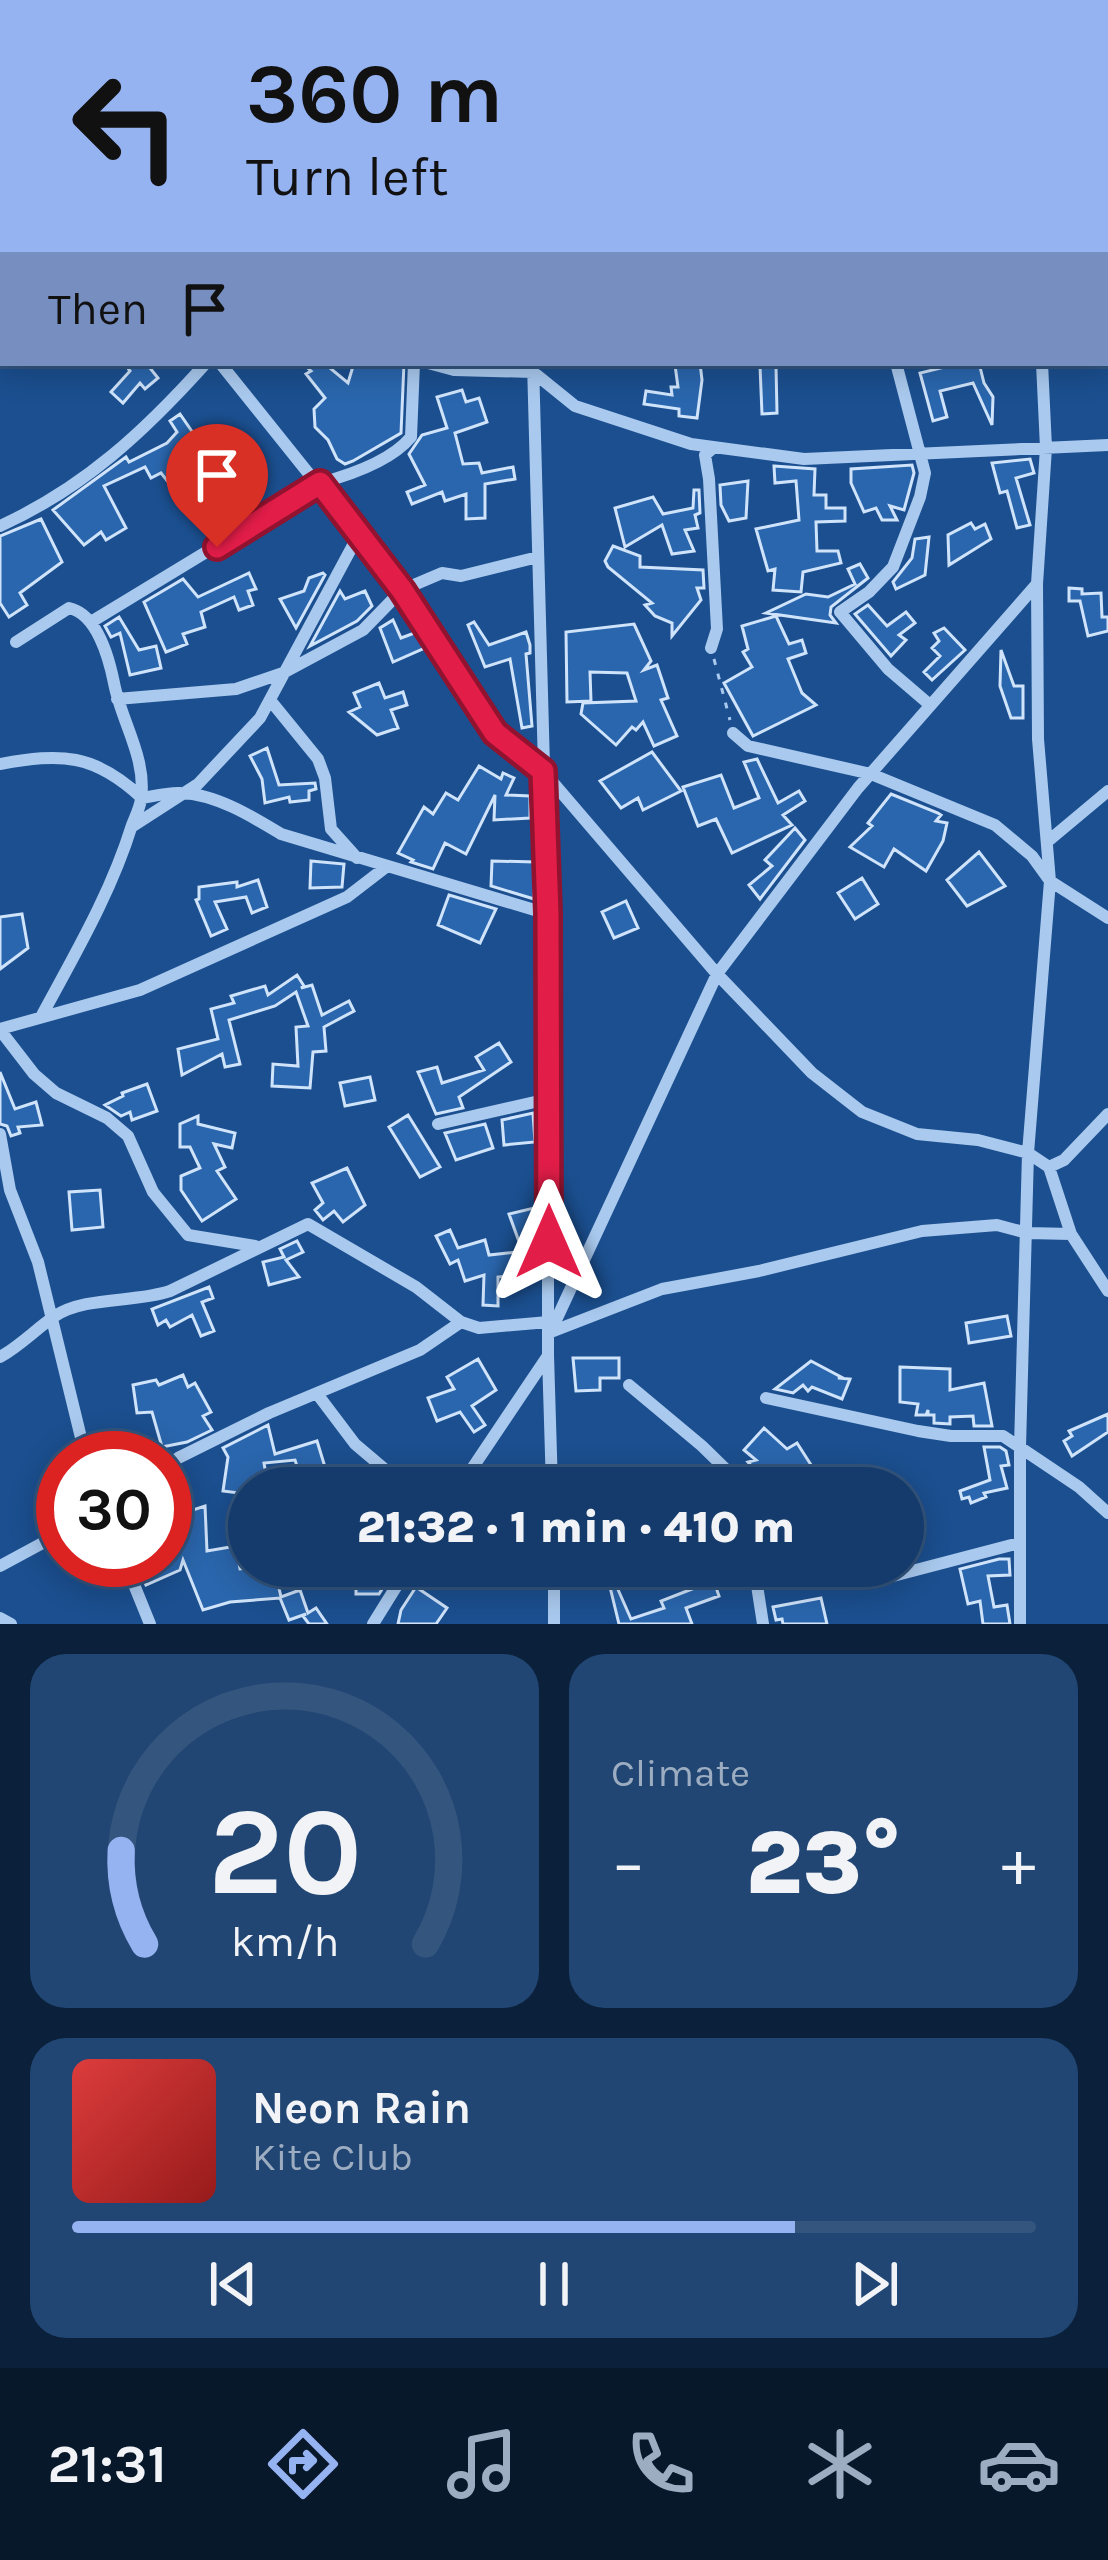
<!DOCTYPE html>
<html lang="en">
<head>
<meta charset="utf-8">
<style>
	:root { --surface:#143b6b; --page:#214673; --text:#f1f3f6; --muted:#9dadc1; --line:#33557e; --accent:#95b2f1 }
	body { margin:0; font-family:Karla,sans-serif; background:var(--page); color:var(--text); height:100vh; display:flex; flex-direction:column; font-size:45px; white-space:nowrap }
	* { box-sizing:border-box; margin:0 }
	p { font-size:39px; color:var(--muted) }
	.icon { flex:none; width:66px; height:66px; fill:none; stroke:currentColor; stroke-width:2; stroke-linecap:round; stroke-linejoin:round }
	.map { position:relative; height:1624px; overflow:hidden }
	.drawer { display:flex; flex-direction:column; gap:30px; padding:30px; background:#0b203b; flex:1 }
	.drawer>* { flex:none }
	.top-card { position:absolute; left:0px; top:0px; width:1110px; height:366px; box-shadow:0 6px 30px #0003,0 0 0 3px var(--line); background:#95b2f1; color:#111; overflow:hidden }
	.speed { position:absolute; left:36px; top:1431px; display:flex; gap:24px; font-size:60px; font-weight:700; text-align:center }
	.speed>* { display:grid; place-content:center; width:156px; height:156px; border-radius:50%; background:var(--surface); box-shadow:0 6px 30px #0003,0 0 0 3px var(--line); line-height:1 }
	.speed .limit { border:18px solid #d22; background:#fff; color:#111 }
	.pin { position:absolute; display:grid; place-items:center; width:102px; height:102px; color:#fff; margin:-123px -51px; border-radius:50% 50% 50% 0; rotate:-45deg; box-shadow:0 0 12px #0007 }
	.pin .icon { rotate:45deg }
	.me { position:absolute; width:132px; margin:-66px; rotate:0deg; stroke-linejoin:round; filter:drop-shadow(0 0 9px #0008) }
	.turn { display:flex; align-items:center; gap:42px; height:252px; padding:0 48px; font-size:54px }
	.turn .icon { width:156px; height:156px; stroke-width:2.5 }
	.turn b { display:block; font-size:84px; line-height:102px }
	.then { display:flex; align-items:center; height:114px; padding:0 48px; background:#0003; gap:24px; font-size:45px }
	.big { font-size:90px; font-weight:800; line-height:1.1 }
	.drawer .widget { flex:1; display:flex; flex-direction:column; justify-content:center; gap:18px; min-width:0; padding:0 42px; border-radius:36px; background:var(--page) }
	.drawer .dial { align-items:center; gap:0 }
	.dial svg { height:312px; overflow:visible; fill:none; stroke:var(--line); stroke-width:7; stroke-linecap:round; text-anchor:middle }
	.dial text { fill:var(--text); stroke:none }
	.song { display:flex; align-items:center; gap:36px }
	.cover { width:144px; height:144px; border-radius:18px; background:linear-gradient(135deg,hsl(0 70% 55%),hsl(0 70% 35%)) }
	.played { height:12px; border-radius:6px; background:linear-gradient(90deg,var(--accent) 75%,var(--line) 75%) }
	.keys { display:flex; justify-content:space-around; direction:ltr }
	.heat { display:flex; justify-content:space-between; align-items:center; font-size:66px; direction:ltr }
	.drawer .tiles { flex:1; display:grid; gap:30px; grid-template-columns:1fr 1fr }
	.widget:last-child { grid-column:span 2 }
	.trip { position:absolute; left:228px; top:1467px; width:696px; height:120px; border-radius:60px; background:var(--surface); box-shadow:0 6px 30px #0003,0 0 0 3px var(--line); font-weight:800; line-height:120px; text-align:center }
	.dock { display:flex; height:192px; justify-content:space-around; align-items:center; background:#08182b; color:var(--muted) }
	.dock .icon { width:84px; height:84px }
	.dock .selected { color:var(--accent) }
	.dock b { font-size:54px; color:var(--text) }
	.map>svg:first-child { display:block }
	.building { fill:#2a66ad; stroke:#cfe3fa; stroke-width:3 }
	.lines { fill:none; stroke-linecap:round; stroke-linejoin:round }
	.path { stroke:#a9c9ee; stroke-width:3; stroke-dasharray:6 9; stroke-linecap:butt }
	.street { stroke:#a9c9ee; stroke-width:12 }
	.route-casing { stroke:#92132f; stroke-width:30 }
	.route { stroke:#e11d48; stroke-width:21 }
</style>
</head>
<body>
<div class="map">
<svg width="1108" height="1624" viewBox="0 0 1108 1624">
	<rect width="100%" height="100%" fill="#1b4f8f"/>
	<path class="building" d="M124,363H146L158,378L145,389L140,383L123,403L111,392L130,371Z
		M302,363H324L348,383L354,363H404L401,433L353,461L345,464L337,459L328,440L315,427L314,409L325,398L306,374L311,371Z
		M695,363H700L702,380L697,418L679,416V409L644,404L646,391L672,395L671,387H678L675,365Z
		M961,363H979L984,383L993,397L992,425L973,383L940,391L947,417L933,421L920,373Z
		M760,366H776L777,413L762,414Z
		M462,390L466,402L479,398L487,422L455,433L463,464L479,463L482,473L513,467L515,479L485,484V518L466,519V494L445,501L442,492L412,504L407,492L425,485L409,454L422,435L447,428L437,397Z
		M180,414L193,433L186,438L218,480L181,498L161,473L151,478L145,467L104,486L126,528L106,540L101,532L84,545L53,510L126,457L129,462L167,443L177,432L170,421Z
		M1030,459L1034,473L1016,478L1030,525L1017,528L1007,491L1000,493L992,463Z
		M912,465L914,473L904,510L890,506L897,520H882L876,508L864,512L851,483V469Z
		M774,466L815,469L814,495H826V508H845V521L816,522L817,551H838L841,563L803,572L801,592L773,590L775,569L768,571L756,529L799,520L796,481L775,483Z
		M748,481L746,518L729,521L721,505L720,485Z
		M694,490H699L700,513L695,515L698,528L685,530L694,551L672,554L662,525L625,547L615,508L653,497L663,514L693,508Z
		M41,519L62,562L20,593L27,605L9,617L0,603V536Z
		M971,523L975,529L985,524L991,539L949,565L948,535Z
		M929,537L925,575L896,589L893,582L912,558L915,539Z
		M613,546L640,556V567L703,570L704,588H697L701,600L672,636V623L655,616L645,605L652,603L608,567L605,561Z
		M860,564L868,578L831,607L830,615L836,623L766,613L806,594L828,597L855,584L848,569Z
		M249,573L256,589L248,591L253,605L239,610L234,597L201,612L205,627L183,634L187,644L166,652L144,602L183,579L198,597Z
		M323,573L325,575L296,628L280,599L304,591L309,578Z
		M1069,588L1082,589V594L1101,593L1102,617H1108V631L1088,636L1080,601H1069Z
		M340,591L345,599L365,591L372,606L357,621L310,646Z
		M868,605L887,626L906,612L915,623L899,635L906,640L891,656L855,614Z
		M776,616L789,644L802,640L806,653L788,659L802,693L816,705L753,736L724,683L752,667L743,652L748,649L742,626Z
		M119,617L139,650L156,646L161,668L130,675L120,633L111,637L105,626Z
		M393,620L401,638L417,632L427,647L393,662L380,628Z
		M474,622L489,645L526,632L530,645V653L526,654L532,726L522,728L510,659L485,667L468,625Z
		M634,624L651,661L644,670L657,665L668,698L661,700L677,736L654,746L643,722L636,730L632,727L616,745L581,714L583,703L636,701L627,673L590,672L591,701L567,702L566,632Z
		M944,628L965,650L932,680L924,672L940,656L932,648L939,641L934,633Z
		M1001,650L1014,686H1023V718H1011L1000,686Z
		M379,683L385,698L403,692L407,705L391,710L398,728L377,735L349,712L360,707L354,693Z
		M267,748L279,785L315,783L316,789L309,791V800L290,802L289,797L265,803L262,779L250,756Z
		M652,752L681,791L643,810L638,798L621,808L600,781Z
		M757,759L778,803L799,791L805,801L783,815L792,825L732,853L716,819L698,826L683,787L721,775L734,808L759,798L744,762Z
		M479,766L501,779L503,773L514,778L506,795L530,796V818L494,820L495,795L466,854L445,843L433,869L411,862L413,860L398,853L424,807L433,814L446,793L458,800Z
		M891,794L938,813L941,815L936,821L947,823L943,841L926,871L894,849L884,867L850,847L872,826L868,823Z
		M795,828L805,840L760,899L749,885L772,866L765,860Z
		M979,852L1005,886L967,906L947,880Z
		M311,861L344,864L342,887L310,888Z
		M492,861L535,862L534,899L491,886Z
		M862,878L878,904L855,919L838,893Z
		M258,880L267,907L252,913L246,897L215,902L227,929L211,936L196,900L199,899V887L237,882V887Z
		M449,895L496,909L480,943L438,925Z
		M626,901L638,928L614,938L602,912Z
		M22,914L28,948L0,969V917Z
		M297,975L304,986L301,988L312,985L322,1015L349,1001L354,1011L324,1027L326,1051L313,1052L310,1088L272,1086L273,1064L298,1066L296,1027L308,1026L296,992L275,1006L229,1020L240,1064L225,1067L222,1054L182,1075L178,1049L218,1039L211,1009L234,1003L231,996L265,986L268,995Z
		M499,1043L511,1062L459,1097L463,1108L436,1114L418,1072L437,1067L442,1083L484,1070L476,1057Z
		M0,1072L15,1109L36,1102L42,1125L18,1127L20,1133L11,1136L7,1126L0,1124Z
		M370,1077L375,1100L345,1106L340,1083Z
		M147,1084L157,1111L132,1120L130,1112L121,1116L105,1105L123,1096L122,1093Z
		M533,1113L535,1142L504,1145L502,1120Z
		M408,1115L440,1167L420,1177L389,1127Z
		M198,1116V1124L235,1133L232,1148L214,1144L225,1167L217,1171L236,1199L202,1221L181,1190V1176L200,1168L190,1147H180V1124Z
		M485,1124L493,1148L456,1160L445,1133Z
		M347,1168L365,1205L343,1222L334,1211L323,1220L315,1210L323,1203L312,1183Z
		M100,1190L103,1227L72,1230L69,1192Z
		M534,1208L538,1241L521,1247L509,1214Z
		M450,1230L458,1248L485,1240L489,1255L527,1251L529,1274L498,1277V1306L483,1305L484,1275L465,1281L458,1260L450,1264L436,1236Z
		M297,1241L303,1252L286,1260L299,1277L269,1285L263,1262L284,1257L280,1249Z
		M209,1287L213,1298L202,1302L214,1331L201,1336L192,1315L170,1327L166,1320L158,1325L152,1309Z
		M1007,1316L1011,1336L969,1343L966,1323Z
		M573,1358H619V1378H600V1390L576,1391Z
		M478,1359L496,1390L472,1406L485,1425L474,1432L460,1412L437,1421L428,1398L454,1389L447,1377Z
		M811,1361L841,1377L838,1378L850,1379L842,1399L812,1387L808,1391L803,1385L793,1393L775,1389Z
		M900,1367L950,1369V1390L984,1383L992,1426H974L973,1416L950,1417V1424L934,1423V1415H928V1410L926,1415H916L918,1404L900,1402Z
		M183,1375L188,1387L195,1383L211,1412L203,1416L212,1430L187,1442L162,1447L152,1412L137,1413L133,1385L156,1380L159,1385Z
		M1108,1414V1432L1072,1456L1064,1441L1072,1436L1069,1431Z
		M268,1425L275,1454L317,1441L325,1467L300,1475L295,1460L264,1463L268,1486L249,1488V1509L235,1505L239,1493L223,1491L228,1457L223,1448Z
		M764,1428L787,1449L797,1443L813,1468L763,1479L748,1462L756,1460L744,1450Z
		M984,1447H1000L1006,1451L1009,1465L1001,1466L1007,1488L984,1493L986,1497L971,1503L969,1497L962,1499L960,1491L990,1480Z
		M205,1506L207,1551L236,1546L240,1569L274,1566L281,1597L300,1590L308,1613L316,1608L327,1624H309L303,1616L306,1614L289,1620L280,1598L230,1602L203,1610L183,1560L180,1570L146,1585L136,1562L165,1560V1519Z
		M999,1559H1009L1010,1575L988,1576L994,1607L1007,1605L1010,1624H983L980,1601L968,1604L960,1569Z
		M331,1566H377L373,1577H384V1586L379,1594H356V1583L331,1584Z
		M712,1576L719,1596L686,1608L692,1624H619L610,1587L616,1585L631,1619L664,1608L661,1601L692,1589L690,1583Z
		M416,1587L447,1608L436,1624H398L401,1610Z
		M821,1598L827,1624H783L782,1619L776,1620L773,1607Z"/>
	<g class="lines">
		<path class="path" d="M714,659L730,720"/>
		<path class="street" d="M523,0V3
			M825,0L827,3
			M289,3L291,0
			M899,3L915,0
			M1051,3V0
			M1107,109H1108
			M0,115L3,117
			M0,160L3,156
			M0,226L3,227
			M0,292L3,291
			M220,363L402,590L495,733L543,771L717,974L812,1073L862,1112L917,1134L978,1140L1028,1153L1049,1167L1064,1160L1108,1114
			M428,363L454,370L533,372L575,406L691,444L804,459L1108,445
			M533,363L548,914V1355L552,1488
			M896,363L925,473L920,497L893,567L869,592L840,612L888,669L930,705
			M0,526C84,488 145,431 206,363
			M91,622L320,483C350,475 391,461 411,437L414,363
			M16,642L69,608C97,614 109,658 114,683C121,721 147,758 141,799C140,808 135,817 132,825C111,893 75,954 41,1017
			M711,648L717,629L709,479L705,455L714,447
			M117,699L236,689L283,673L363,630L402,590L442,573L461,576L538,557
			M270,700L318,759L325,778L331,829L357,858
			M733,733L748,746L871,774L995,825L1032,856L1050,881L1108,918
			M0,764C61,753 94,753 142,798C154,796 169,792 181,793C216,794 253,817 281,834L548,914
			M133,826L198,784L260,718L359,534
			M1047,842L1108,791
			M0,1029L140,990L347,897L386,867
			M0,1030L34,1074L56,1093L107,1118L128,1136L153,1192L188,1235L255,1246
			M438,1124L548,1099
			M0,1134L10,1190L38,1262L86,1458
			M1049,1167L1071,1234L1108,1291
			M551,1331L717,974L858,788L1036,585
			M551,1332L662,1289L759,1271L922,1231L997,1225L1027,1233L1071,1234
			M0,1357C20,1346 37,1328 55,1316C86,1296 135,1303 170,1291L308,1224L416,1287L461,1322L479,1328L548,1322
			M629,1385L702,1446L745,1488
			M318,1395L355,1444L407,1488
			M766,1398L918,1431L951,1436H1003L1079,1487L1108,1513
			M178,1458L269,1413L420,1350L461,1322
			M459,1488L547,1357
			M124,1560L150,1624
			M0,1566L63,1532
			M554,1566V1624
			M754,1566L763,1624
			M829,1566L854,1581L870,1582L1019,1543
			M0,1618L11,1624
			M373,1624L409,1566
			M1020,1624V1447L1028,1153L1050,881L1038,739L1037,584L1046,448L1042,363"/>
	</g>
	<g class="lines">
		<g class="route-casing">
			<path id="route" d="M217,547L320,483L402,590L495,733L543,771L548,914L549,1242"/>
		</g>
		<use href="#route" class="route"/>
	</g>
</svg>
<div class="speed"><div class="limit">30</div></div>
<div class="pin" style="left:217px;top:547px;background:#d93025"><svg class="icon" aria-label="arrive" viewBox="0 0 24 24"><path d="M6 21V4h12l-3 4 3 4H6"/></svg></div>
<svg class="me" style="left:549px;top:1242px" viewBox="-20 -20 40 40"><path d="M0-17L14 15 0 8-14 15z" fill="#e11d48" stroke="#fff" stroke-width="4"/></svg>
<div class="trip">21:32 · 1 min · 410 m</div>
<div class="top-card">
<div class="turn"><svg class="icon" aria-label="left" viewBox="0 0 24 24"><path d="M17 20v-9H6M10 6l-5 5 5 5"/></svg><div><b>360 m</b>Turn left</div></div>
<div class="then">Then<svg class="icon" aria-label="arrive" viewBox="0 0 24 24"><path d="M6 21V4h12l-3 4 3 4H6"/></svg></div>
</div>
</div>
<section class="drawer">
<div class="tiles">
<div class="widget dial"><svg viewBox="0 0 100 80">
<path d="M14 69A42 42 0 1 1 86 69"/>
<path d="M14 69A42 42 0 0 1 8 45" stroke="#95b2f1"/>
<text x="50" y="56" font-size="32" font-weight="700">20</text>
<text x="50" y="72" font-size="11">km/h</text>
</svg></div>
<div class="widget"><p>Climate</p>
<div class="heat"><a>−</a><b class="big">23°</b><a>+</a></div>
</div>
<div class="widget">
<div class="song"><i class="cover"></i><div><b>Neon Rain</b><p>Kite Club</p></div></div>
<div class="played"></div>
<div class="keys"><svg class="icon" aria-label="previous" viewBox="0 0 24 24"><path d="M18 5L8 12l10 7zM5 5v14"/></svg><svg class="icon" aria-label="pause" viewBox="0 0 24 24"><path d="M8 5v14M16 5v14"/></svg><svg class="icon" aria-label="next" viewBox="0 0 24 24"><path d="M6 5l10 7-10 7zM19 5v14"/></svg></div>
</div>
</div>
</section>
<nav class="dock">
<b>21:31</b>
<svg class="icon selected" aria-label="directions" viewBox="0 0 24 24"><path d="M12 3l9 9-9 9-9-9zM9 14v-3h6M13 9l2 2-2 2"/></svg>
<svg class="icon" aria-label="music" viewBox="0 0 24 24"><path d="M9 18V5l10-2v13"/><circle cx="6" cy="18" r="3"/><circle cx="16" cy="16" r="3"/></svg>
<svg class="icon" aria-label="phone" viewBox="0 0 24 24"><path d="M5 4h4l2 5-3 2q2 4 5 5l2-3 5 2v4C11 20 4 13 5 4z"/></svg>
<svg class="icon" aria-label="climate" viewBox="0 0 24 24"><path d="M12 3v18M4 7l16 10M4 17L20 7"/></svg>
<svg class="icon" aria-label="car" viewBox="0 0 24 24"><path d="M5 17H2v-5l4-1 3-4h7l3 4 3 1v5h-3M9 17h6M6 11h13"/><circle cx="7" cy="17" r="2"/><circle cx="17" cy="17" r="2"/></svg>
</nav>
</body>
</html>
